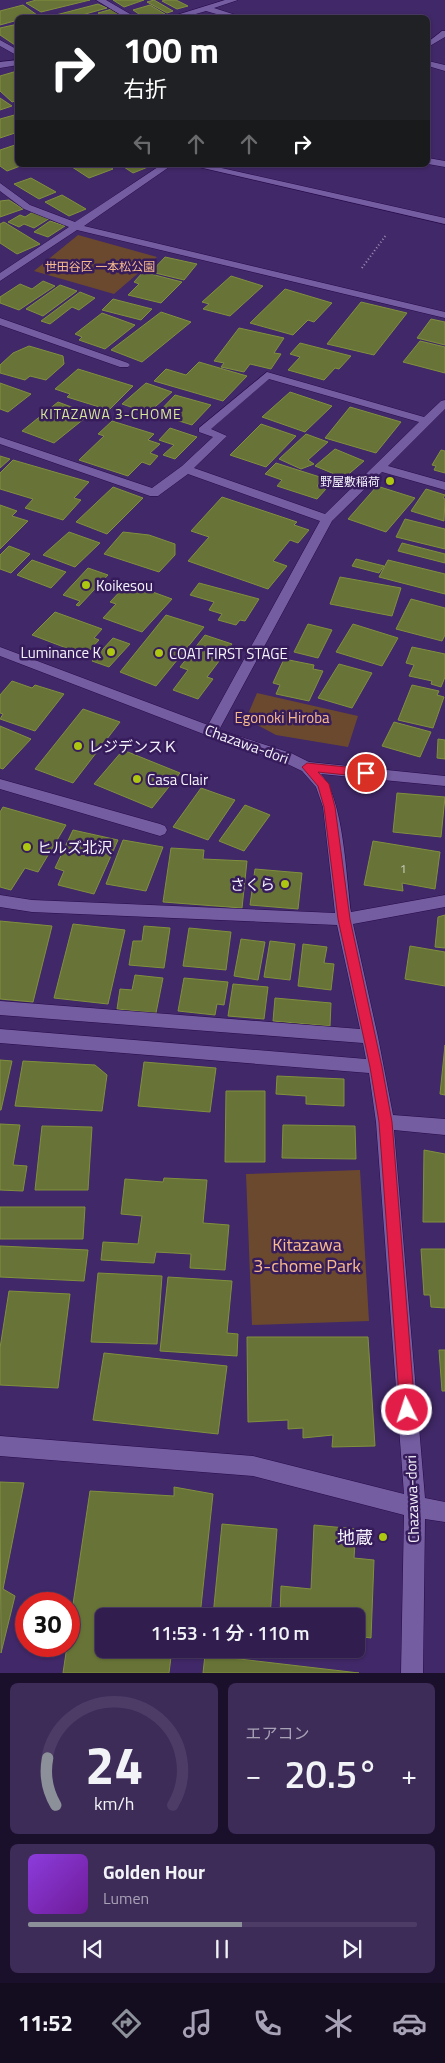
<!DOCTYPE html>
<html lang="ja">
<head>
<meta charset="utf-8">
<style>
	:root { --surface:#311e4e; --page:#3d2b58; --text:#f1f3f6; --muted:#a8a2b6; --line:#4c3c66; --accent:#8c9099 }
	body { margin:0; font-family:"Titillium Web","Noto Sans JP",sans-serif; background:var(--page); color:var(--text); height:100vh; display:flex; flex-direction:column; font-size:19px; white-space:nowrap }
	* { box-sizing:border-box; margin:0 }
	p { font-size:16px; color:var(--muted) }
	.icon { flex:none; width:28px; height:28px; fill:none; stroke:currentColor; stroke-width:2; stroke-linecap:round; stroke-linejoin:round }
	.map { position:relative; height:1673px; overflow:hidden }
	.sheet { display:flex; flex-direction:column; gap:10px; padding:10px; background:#1b102b; flex:1 }
	.sheet>* { flex:none }
	.hud { position:absolute; left:15px; top:15px; width:415px; height:152px; border-radius:8px; box-shadow:0 1px 4px #0004,0 0 0 1px var(--line); background:#202124; color:#fff; overflow:hidden }
	.speed { position:absolute; left:15px; top:1592px; display:flex; gap:10px; font-size:25px; font-weight:700; text-align:center }
	.speed>* { display:grid; place-content:center; width:65px; height:65px; border-radius:50%; background:var(--surface); box-shadow:0 1px 4px #0004,0 0 0 1px var(--line); line-height:1 }
	.speed .limit { border:8px solid #d22; background:#fff; color:#111 }
	.pin { position:absolute; display:grid; place-items:center; width:42px; height:42px; color:#fff; margin:-21px; border:2px solid #fff; border-radius:50%; box-shadow:0 1px 5px #0007 }
	.me { position:absolute; width:55px; margin:-28px; rotate:356deg; stroke-linejoin:round; filter:drop-shadow(0 0 4px #0008) }
	.turn { display:flex; align-items:center; gap:18px; height:105px; padding:0 25px; font-size:22px }
	.turn .icon { width:65px; height:65px; stroke-width:2.5 }
	.turn b { display:block; font-size:35px; line-height:42px }
	.lanes { display:flex; align-items:center; height:48px; padding:0 25px; background:#0003; justify-content:center; gap:25px; direction:ltr }
	.lanes .off { opacity:.35 }
	.big { font-size:38px; font-weight:600; line-height:1.1 }
	.sheet .card { flex:1; display:flex; flex-direction:column; justify-content:center; gap:8px; min-width:0; padding:0 18px; border-radius:8px; background:var(--page) }
	.sheet .dial { align-items:center; gap:0 }
	.dial svg { height:130px; overflow:visible; fill:none; stroke:var(--line); stroke-width:7; stroke-linecap:round; text-anchor:middle }
	.dial text { fill:var(--text); stroke:none }
	.song { display:flex; align-items:center; gap:15px }
	.cover { width:60px; height:60px; border-radius:8px; background:linear-gradient(135deg,hsl(270 70% 55%),hsl(280 70% 35%)) }
	.played { height:5px; border-radius:2px; background:linear-gradient(90deg,var(--accent) 55%,var(--line) 55%) }
	.keys { display:flex; justify-content:space-around; direction:ltr }
	.heat { display:flex; justify-content:space-between; align-items:center; font-size:28px; direction:ltr }
	.sheet .tiles { flex:1; display:grid; gap:10px; grid-template-columns:1fr 1fr }
	.card:last-child { grid-column:span 2 }
	.trip { position:absolute; left:95px; top:1608px; width:270px; height:50px; border-radius:8px; background:var(--surface); box-shadow:0 1px 4px #0004,0 0 0 1px var(--line); font-weight:600; line-height:50px; text-align:center }
	.menu { display:flex; height:80px; justify-content:space-around; align-items:center; background:#140c1f; color:var(--muted) }
	.menu .icon { width:35px; height:35px }
	.menu .active { color:var(--accent) }
	.menu b { font-size:22px; color:var(--text) }
	.map>svg:first-child { display:block }
	.green { fill:#6b492e }
	.building { fill:#687437; stroke:#80903d }
	.lines { fill:none; stroke-linecap:round; stroke-linejoin:round }
	.minor-casing { stroke:#280b4b; stroke-width:1 }
	.path { stroke:#9f92b5; stroke-width:2; stroke-dasharray:1 2.5; stroke-linecap:butt }
	.minor { fill:#755da2; fill-rule:evenodd }
	.route { fill:#e11d48; stroke:#92132f }
	.poi-dot { fill:#adc60f; stroke:#371c5c; stroke-width:2 }
	.labels { text-anchor:middle; dominant-baseline:central; stroke-width:5; stroke-linejoin:round; paint-order:stroke }
	.far-park-label { font-size:12px; fill:#f8bb8d; stroke:#371c5c }
	.far-poi-label { font-size:12px; fill:#f4f2fa; stroke:#371c5c; text-anchor:end }
	.number-label { font-size:12px; fill:#d1d2c9 }
	.far-neighbourhood-label { font-size:14px; letter-spacing:1px; fill:#d7e89b; stroke:#371c5c }
	.poi-label { font-size:15px; fill:#f4f2fa; stroke:#371c5c; text-anchor:start }
	.park-label { font-size:15px; fill:#f8bb8d; stroke:#371c5c }
	.street-label { font-size:15px; fill:#f4f2fa; stroke:#371c5c }
	.near-park-label { font-size:18px; fill:#f8bb8d; stroke:#371c5c }
	.near-poi-label { font-size:18px; fill:#f4f2fa; stroke:#371c5c; text-anchor:end }
</style>
</head>
<body>
<div class="map">
<svg width="445" height="1673" viewBox="0 0 445 1673">
	<rect width="100%" height="100%" fill="#412868"/>
	<path class="green" d="M78,235L157,257L114,294L34,271Z
		M257,693L358,716L348,747L276,735L246,719Z
		M360,1170L369,1321L252,1325L246,1174Z"/>
	<path class="building" d="M36,0H90L41,12L26,3Z
		M113,0H144L124,7Z
		M154,0L173,11L167,13L147,2Z
		M166,0H176L188,6L177,9L162,1Z
		M98,4L107,8L71,18L52,16Z
		M23,5L37,15L18,18V20L0,25V11Z
		M150,5L165,14L145,18L133,10Z
		M112,9L126,18H105L98,13Z
		M18,24V47L0,35V28Z
		M17,71L18,100L12,102L0,91V76Z
		M0,98L12,106L0,110Z
		M18,114V132L0,138V119Z
		M18,144V165H23L7,171L0,166V150Z
		M69,165H107L113,169L89,178Z
		M121,165H144L148,167L133,173Z
		M31,178L56,192L39,199L14,184Z
		M62,195L86,209L69,216L45,202Z
		M9,200L23,209L0,217V201Z
		M33,212L50,218L34,228L24,224L19,227L8,222L20,215L25,217Z
		M50,221L65,226L48,237L34,232Z
		M4,222L40,244L17,254L0,243V224Z
		M165,257L197,264L184,280L151,272Z
		M143,272L182,282L161,303L128,295L139,284L134,282Z
		M231,276L263,286L230,316L203,309L209,304L202,302Z
		M43,281L55,286L19,310L0,303V297L20,284L32,289Z
		M60,285L77,291L43,316L26,309Z
		M285,289L332,303L314,322L308,320L293,335L250,323Z
		M80,292L95,298L79,310L72,307L50,324L41,321Z
		M113,299L152,309L141,320L102,310Z
		M361,302L407,313L374,355L327,344Z
		M161,312L191,322L142,362L111,350Z
		M102,313L135,325L105,349L79,340L82,337L75,334Z
		M431,319L445,322V345L417,338Z
		M239,328L284,338L274,353L281,354L271,369L250,364L244,372L221,367L224,363L214,361Z
		M420,341L445,347V373L403,362Z
		M300,343L351,356L339,369L335,368L324,380L288,370L300,357L290,354Z
		M29,346L63,356L64,364L46,380L30,376L25,380L0,373V365L13,353Z
		M199,362L247,376L223,401L154,381L166,369L186,375Z
		M78,369L133,386L109,410L67,397L70,394L55,389Z
		M0,383L31,394L8,412L0,409Z
		M146,383L172,392L148,413L122,404Z
		M290,392L332,406L305,432L262,417Z
		M175,395L211,405L192,425L157,414Z
		M58,402L90,414L54,443L22,431Z
		M350,407L401,422L376,453L325,438Z
		M112,421L154,434L148,440L160,444L150,453L158,456L150,465L142,462L128,476L79,460L104,436L98,434Z
		M261,424L296,436L266,467L230,455Z
		M170,428L197,437L175,459L163,455L174,445L159,440Z
		M306,434L328,442L308,460L314,464L301,469L279,459Z
		M335,449L364,461L344,478L315,466Z
		M441,450L445,451V473L434,470L436,466L432,465Z
		M0,456L10,459L0,468Z
		M13,460L89,482L74,498L81,500L63,520L25,508L33,499L0,489V473Z
		M276,463L323,478L317,486L326,489L317,499L277,486L282,480L265,474Z
		M377,486L415,498L386,532L348,519Z
		M113,487L143,498L107,534L76,522Z
		M426,489L445,495L443,498L445,499L444,521L411,511Z
		M222,497L297,522L294,525L309,530L298,543L290,540L273,561L287,566L268,589L188,561L209,537L191,531Z
		M0,505L17,511L12,516L28,521L0,549Z
		M405,519L445,529V549L396,537Z
		M69,532L100,543L75,567L43,555Z
		M123,532L149,535L175,544V555L159,572L104,554Z
		M402,543L445,554V563L398,551Z
		M9,546L30,554L11,573L0,569V555Z
		M356,559L384,566L379,573L352,566Z
		M32,560L66,572L51,588L17,575Z
		M388,560L445,574V594L379,577Z
		M88,568L108,575L79,606L76,605L80,601L63,595Z
		M340,577L401,588L392,616L330,604Z
		M128,583L172,599L142,632L103,618L116,604L110,602Z
		M199,583L259,599L245,621L240,620L236,625L218,620L222,614L209,610L214,602L190,595Z
		M411,599L445,608V635L442,641L396,629Z
		M55,612L102,629L94,638L99,640L85,655L32,635Z
		M166,615L204,627L156,686L120,672Z
		M308,624L332,630L318,658L294,652Z
		M353,624L398,638L382,666L336,652Z
		M205,635L232,644L207,677L213,679L198,699L173,690L188,670L180,667Z
		M113,638L130,644L109,667L92,661Z
		M412,647L445,654V677L441,687L431,684L432,681L409,676L414,665L406,663Z
		M284,659L314,665L313,669L323,671L309,701L276,694L280,685L273,683Z
		M339,664L372,673L352,708L318,698Z
		M12,681L32,688L35,685L64,694L35,731L0,719L3,714L0,713V695Z
		M412,685L439,691L437,695L444,697L433,728L398,720Z
		M83,709L120,722L73,783L35,769Z
		M394,722L431,732L420,757L382,746Z
		M0,726L31,739L3,769L0,768Z
		M438,739L445,740V759L437,758Z
		M123,750L180,773L152,808L94,784Z
		M201,788L235,800L208,840L173,827Z
		M397,793L445,797L441,837L393,832Z
		M245,805L270,815L244,851L219,841Z
		M3,807L66,825L38,872L25,868L11,890L0,887V812Z
		M73,830L118,840L94,894L58,885L64,871L55,868Z
		M123,840L163,847L146,891L106,884Z
		M373,841L440,852L435,889L402,883L403,891L364,885Z
		M171,848L204,850L203,859L247,861L242,908L163,902Z
		M255,869L302,873L298,909L250,905Z
		M445,915V948L435,947L438,917Z
		M0,921L52,926L33,1002L0,999Z
		M73,924L125,930L108,1004L54,998Z
		M144,926L170,928L164,968L129,965L133,941H142Z
		M189,928L231,932L226,970L183,966Z
		M241,939L265,942L258,980L234,976Z
		M270,941L295,944L290,980L264,977Z
		M303,944L327,947L324,963L334,964L331,990L298,986Z
		M410,946L445,952V986L405,979Z
		M135,975L163,978L156,1013L117,1009L120,989L132,990Z
		M184,978L228,982L224,1005L217,1004L215,1015L178,1011Z
		M233,984L268,987L264,1019L228,1016Z
		M275,998L331,1003L330,1026L273,1021Z
		M445,1045V1095L440,1094Z
		M0,1060L12,1061L1,1110H0Z
		M23,1061L95,1065L107,1075L102,1111L15,1106Z
		M144,1062L216,1068L210,1112L138,1106Z
		M277,1076L344,1079V1106L306,1104V1096L276,1094Z
		M226,1091H265V1162H225Z
		M0,1124L20,1125L13,1165L27,1166L23,1191L0,1190Z
		M283,1125L355,1126L356,1159L282,1158Z
		M42,1126L92,1127L88,1190H35Z
		M424,1150L445,1154V1222H423Z
		M164,1178L207,1180L203,1223L229,1225L225,1270L190,1268L191,1254L156,1252L154,1263L101,1260L103,1242L138,1244L142,1216L121,1214L125,1179L163,1182Z
		M0,1207H85L83,1239H0Z
		M0,1246L88,1250L84,1281L0,1277Z
		M421,1249H445V1308L431,1307L430,1295H424Z
		M98,1273L162,1276L157,1344L91,1342Z
		M168,1277L232,1281L227,1333L238,1334L237,1356L160,1351Z
		M9,1291L70,1294L58,1388L0,1385V1348Z
		M247,1337H368L375,1446L332,1447L333,1435L303,1438V1428L288,1429V1420L248,1422Z
		M439,1350H445V1391H442Z
		M104,1353L227,1366L218,1434L93,1420Z
		M0,1482L24,1483L3,1589L15,1596L1,1653Z
		M174,1487L213,1494L200,1616H104V1649H172L169,1673H63L67,1646H69V1631L90,1491L174,1496Z
		M222,1524L277,1529L270,1616H213Z
		M314,1525L356,1529L354,1558L374,1560L371,1638L356,1636V1616H280L281,1586L311,1589Z
		M205,1655L359,1673H203Z"/>
	<g class="lines">
		<g class="minor-casing">
			<path id="minor" d="M96,0H106L137,18H126Z
				M225,0H238L214,8L245,18H230L206,11L182,18H167Z
				M442,31H445V37L428,47V42Z
				M0,40L18,50V56L0,46Z
				M18,60V65L0,68V62Z
				M428,61L445,65V71L428,66Z
				M428,158L445,161V167L428,164Z
				M161,165H172L84,226L445,312V318L77,230L0,281V273L69,227L24,209L0,191V183L30,205L75,222Z
				M190,165H208L445,218V224Z
				M0,318L128,363L130,365L128,367H120L0,325Z
				M267,372L424,417L441,401L445,400V409L388,466L445,482V490L382,472L332,521L219,730L291,753L309,762L445,776V786L321,774C344,800 346,876 351,912L445,895V907L353,924L378,1037L393,1115L445,1119V1135L394,1130L425,1498L445,1502V1522L425,1519L423,1673H401L404,1515L253,1476L0,1456V1436L253,1456L404,1494L376,1122L369,1073L0,1043V1029L366,1059L363,1043L0,1015V1001L360,1029L337,925L32,912L0,907V895L32,900L335,913L323,807L316,787L302,771L281,761L206,735L0,656V647L208,725L320,521L188,474L158,496H150L0,444V437L152,488L182,466L213,437L199,432V428ZM269,379L419,422L325,514L194,468L227,436L211,429Z
				M0,779L160,824L165,826L167,830L165,834L160,836L0,789Z"/>
		</g>
		<path class="path" d="M362,268L386,235"/>
		<use href="#minor" class="minor"/>
	</g>
	<path class="route" d="M307,763L366,769L372,773L366,777L318,772L329,784L335,807L350,919L382,1067L392,1122L415,1410L413,1416L407,1418L402,1416L400,1410L379,1122L370,1067L338,919L324,807L318,786L302,767Z"/>
	<g class="poi-dot">
		<circle cx="390" cy="481" r="5"/>
		<circle cx="86" cy="585" r="5"/>
		<circle cx="111" cy="652" r="5"/>
		<circle cx="159" cy="653" r="5"/>
		<circle cx="78" cy="746" r="5"/>
		<circle cx="137" cy="779" r="5"/>
		<circle cx="27" cy="847" r="5"/>
		<circle cx="285" cy="884" r="5"/>
		<circle cx="383" cy="1537" r="5"/>
	</g>
	<g class="labels">
		<g class="far-park-label">
			<text x="100" y="266">世田谷区 一本松公園</text>
		</g>
		<g class="far-poi-label">
			<text x="380" y="481">野屋敷稲荷</text>
		</g>
		<g class="number-label">
			<text x="403" y="868">1</text>
		</g>
		<g class="far-neighbourhood-label">
			<text x="111" y="413">KITAZAWA 3-CHOME</text>
		</g>
		<g class="poi-label">
			<text x="96" y="585">Koikesou</text>
			<text x="101" y="652" text-anchor="end">Luminance K</text>
			<text x="169" y="653">COAT FIRST STAGE</text>
			<text x="88" y="746">レジデンスＫ</text>
			<text x="147" y="779">Casa Clair</text>
			<text x="37" y="847">ヒルズ北沢</text>
			<text x="275" y="884" text-anchor="end">さくら</text>
		</g>
		<g class="park-label">
			<text x="282" y="717">Egonoki Hiroba</text>
		</g>
		<g class="street-label">
			<text transform="translate(247 744) rotate(20)">Chazawa-dori</text>
			<text transform="translate(412 1499) rotate(-92)">Chazawa-dori</text>
		</g>
		<g class="near-park-label">
			<text x="307" y="1244">Kitazawa<tspan x="307" dy="21">3-chome Park</tspan></text>
		</g>
		<g class="near-poi-label">
			<text x="373" y="1537">地蔵</text>
		</g>
	</g>
</svg>
<div class="speed"><div class="limit">30</div></div>
<div class="pin" style="left:366px;top:773px;background:#d93025"><svg class="icon" aria-label="arrive" viewBox="0 0 24 24"><path d="M6 21V4h12l-3 4 3 4H6"/></svg></div>
<svg class="me" style="left:407px;top:1410px" viewBox="-20 -20 40 40"><circle r="17" fill="#e11d48" stroke="#fff" stroke-width="3"/><path d="M0-11L8 9 0 5-8 9z" fill="#fff"/></svg>
<div class="trip">11:53 · 1 分 · 110 m</div>
<div class="hud">
<div class="turn"><svg class="icon" aria-label="right" viewBox="0 0 24 24"><path d="M7 20v-9h11M14 6l5 5-5 5"/></svg><div><b>100 m</b>右折</div></div>
<div class="lanes"><svg class="icon off" aria-label="left" viewBox="0 0 24 24"><path d="M17 20v-9H6M10 6l-5 5 5 5"/></svg><svg class="icon off" aria-label="ahead" viewBox="0 0 24 24"><path d="M12 20V5M6 11l6-6 6 6"/></svg><svg class="icon off" aria-label="ahead" viewBox="0 0 24 24"><path d="M12 20V5M6 11l6-6 6 6"/></svg><svg class="icon" aria-label="right" viewBox="0 0 24 24"><path d="M7 20v-9h11M14 6l5 5-5 5"/></svg></div>
</div>
</div>
<section class="sheet">
<div class="tiles">
<div class="card dial"><svg viewBox="0 0 100 80">
<path d="M14 69A42 42 0 1 1 86 69"/>
<path d="M14 69A42 42 0 0 1 9 40" stroke="#8c9099"/>
<text x="50" y="56" font-size="32" font-weight="700">24</text>
<text x="50" y="72" font-size="11">km/h</text>
</svg></div>
<div class="card"><p>エアコン</p>
<div class="heat"><a>−</a><b class="big">20.5°</b><a>+</a></div>
</div>
<div class="card">
<div class="song"><i class="cover"></i><div><b>Golden Hour</b><p>Lumen</p></div></div>
<div class="played"></div>
<div class="keys"><svg class="icon" aria-label="previous" viewBox="0 0 24 24"><path d="M18 5L8 12l10 7zM5 5v14"/></svg><svg class="icon" aria-label="pause" viewBox="0 0 24 24"><path d="M8 5v14M16 5v14"/></svg><svg class="icon" aria-label="next" viewBox="0 0 24 24"><path d="M6 5l10 7-10 7zM19 5v14"/></svg></div>
</div>
</div>
</section>
<nav class="menu">
<b>11:52</b>
<svg class="icon active" aria-label="directions" viewBox="0 0 24 24"><path d="M12 3l9 9-9 9-9-9zM9 14v-3h6M13 9l2 2-2 2"/></svg>
<svg class="icon" aria-label="music" viewBox="0 0 24 24"><path d="M9 18V5l10-2v13"/><circle cx="6" cy="18" r="3"/><circle cx="16" cy="16" r="3"/></svg>
<svg class="icon" aria-label="phone" viewBox="0 0 24 24"><path d="M5 4h4l2 5-3 2q2 4 5 5l2-3 5 2v4C11 20 4 13 5 4z"/></svg>
<svg class="icon" aria-label="climate" viewBox="0 0 24 24"><path d="M12 3v18M4 7l16 10M4 17L20 7"/></svg>
<svg class="icon" aria-label="car" viewBox="0 0 24 24"><path d="M5 17H2v-5l4-1 3-4h7l3 4 3 1v5h-3M9 17h6M6 11h13"/><circle cx="7" cy="17" r="2"/><circle cx="17" cy="17" r="2"/></svg>
</nav>
</body>
</html>
